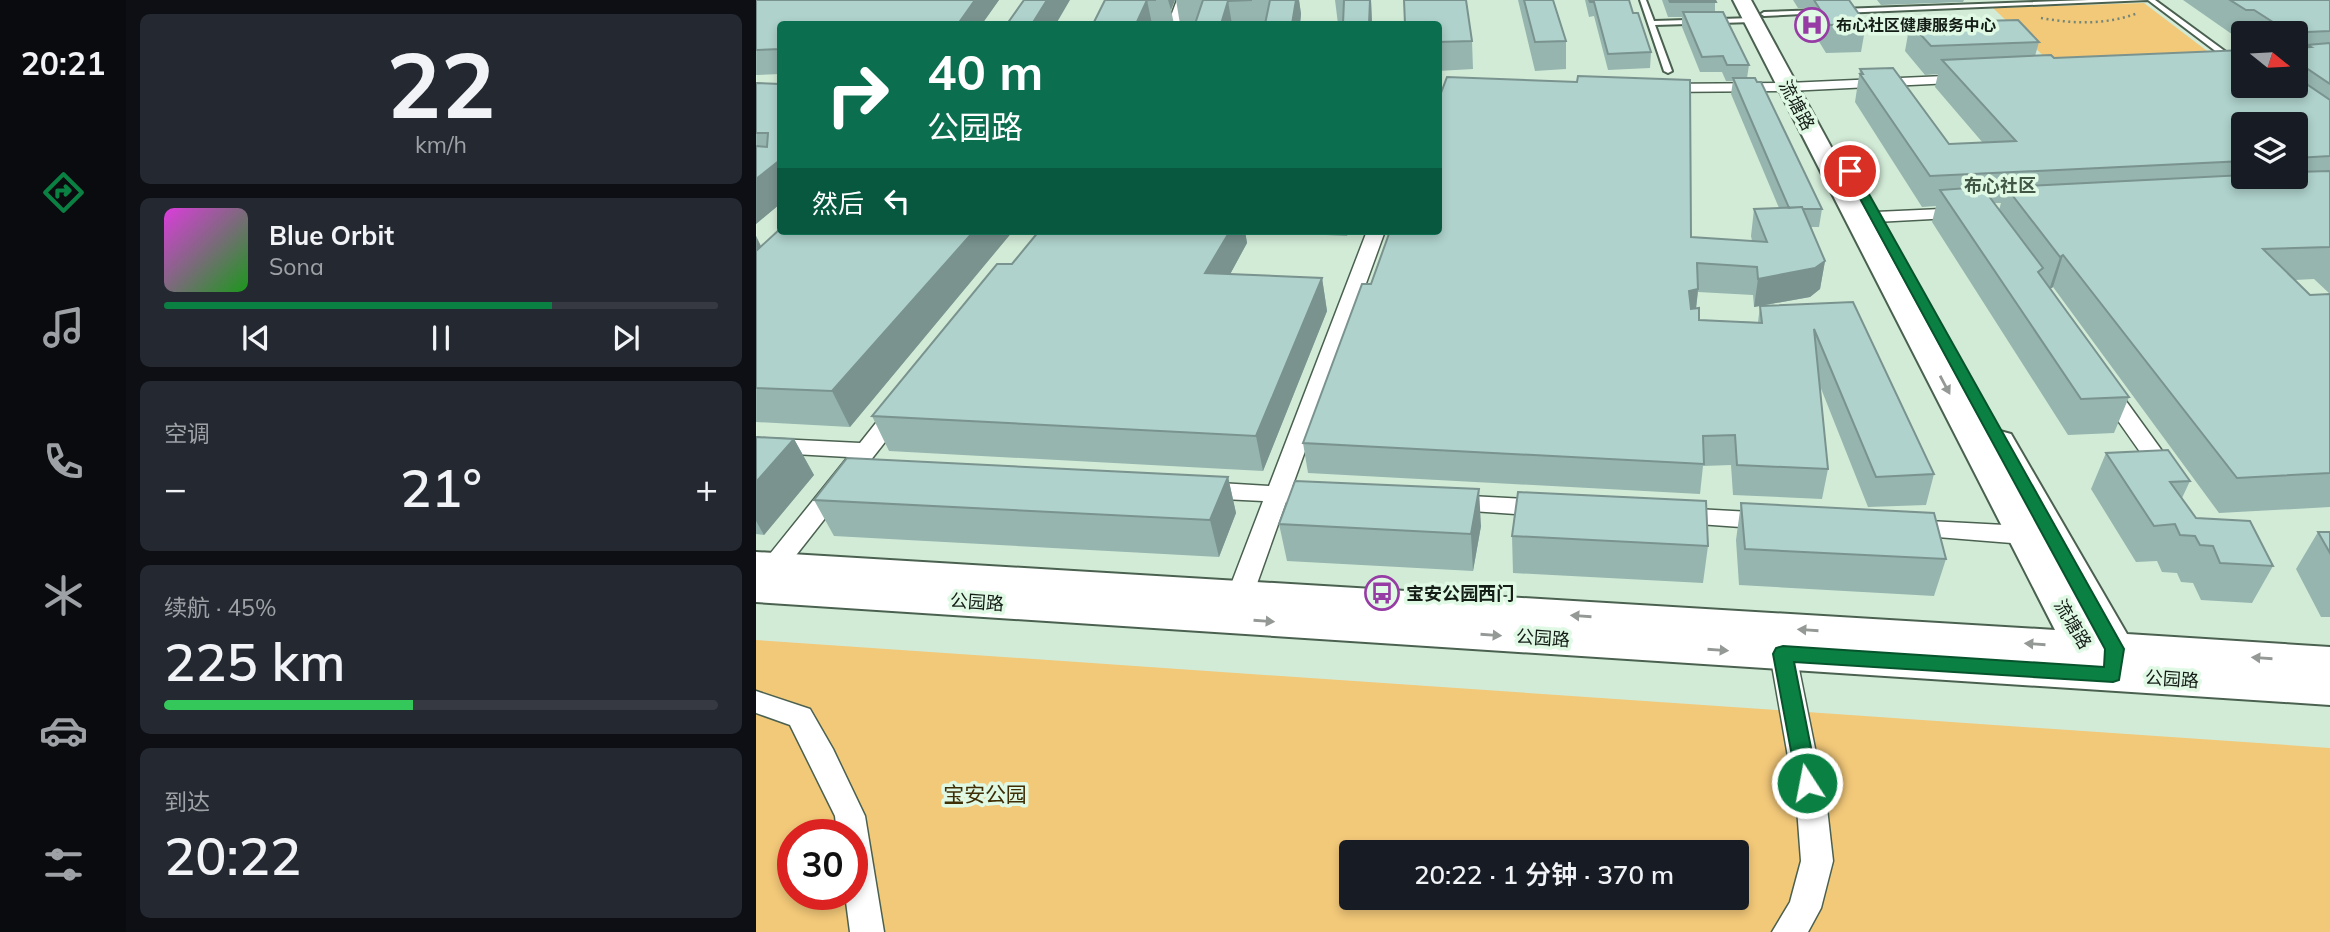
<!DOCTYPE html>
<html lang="zh">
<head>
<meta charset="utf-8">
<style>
	:root { --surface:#171b24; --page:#242831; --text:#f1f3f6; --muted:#9ea1a6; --line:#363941; --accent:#0b8043 }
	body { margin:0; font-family:Mulish,"Noto Sans SC",sans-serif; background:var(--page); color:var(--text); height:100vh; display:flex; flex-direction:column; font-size:26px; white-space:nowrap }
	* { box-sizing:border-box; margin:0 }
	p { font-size:23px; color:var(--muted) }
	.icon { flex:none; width:38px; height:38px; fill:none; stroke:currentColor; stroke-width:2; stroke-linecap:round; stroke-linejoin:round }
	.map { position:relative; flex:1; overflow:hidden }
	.drawer { display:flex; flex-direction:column; gap:14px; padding:14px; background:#0d0f14; width:630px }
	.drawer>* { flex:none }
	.hud { position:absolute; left:21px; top:21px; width:665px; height:214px; border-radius:7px; box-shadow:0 4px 10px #0003; background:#0b6e4f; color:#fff; overflow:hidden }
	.needle { width:46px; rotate:108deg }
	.buttons { position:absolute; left:1475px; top:21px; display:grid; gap:14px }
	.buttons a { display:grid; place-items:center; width:77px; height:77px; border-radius:7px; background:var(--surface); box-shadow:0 4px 10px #0003; font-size:35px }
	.speed { position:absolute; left:21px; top:819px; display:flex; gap:14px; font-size:35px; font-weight:700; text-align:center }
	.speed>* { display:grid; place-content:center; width:91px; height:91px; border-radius:50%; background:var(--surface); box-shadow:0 4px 10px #0003; line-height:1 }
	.speed .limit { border:10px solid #d22; background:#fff; color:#111 }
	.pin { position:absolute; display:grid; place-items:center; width:60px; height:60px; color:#fff; margin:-30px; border:4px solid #fff; border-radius:50%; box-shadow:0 2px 7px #0007 }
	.me { position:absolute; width:77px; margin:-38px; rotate:349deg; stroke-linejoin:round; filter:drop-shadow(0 0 5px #0008) }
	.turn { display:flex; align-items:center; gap:24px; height:147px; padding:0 35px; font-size:32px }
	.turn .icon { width:91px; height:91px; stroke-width:2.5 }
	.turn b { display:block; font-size:49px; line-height:60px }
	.then { display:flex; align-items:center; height:66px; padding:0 35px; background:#0003; gap:14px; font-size:26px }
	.big { font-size:52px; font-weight:600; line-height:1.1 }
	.drawer .tile { flex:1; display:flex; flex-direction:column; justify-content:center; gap:10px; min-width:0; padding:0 24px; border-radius:10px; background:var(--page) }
	.drawer .dial { align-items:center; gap:0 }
	.dial b { font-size:91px; line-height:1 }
	.song { display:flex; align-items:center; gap:21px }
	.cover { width:84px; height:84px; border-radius:10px; background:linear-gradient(135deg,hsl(300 70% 55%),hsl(120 70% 35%)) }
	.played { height:7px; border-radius:4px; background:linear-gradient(90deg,var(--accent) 70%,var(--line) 70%) }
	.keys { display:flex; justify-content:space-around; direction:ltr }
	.heat { display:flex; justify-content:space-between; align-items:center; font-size:38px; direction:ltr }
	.charge { height:10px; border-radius:5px; background:linear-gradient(90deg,#34c759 45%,var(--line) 0) }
	.trip { position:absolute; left:583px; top:840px; width:410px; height:70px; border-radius:7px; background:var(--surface); box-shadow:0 4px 10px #0003; font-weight:600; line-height:70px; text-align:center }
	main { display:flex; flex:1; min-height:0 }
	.tabs { display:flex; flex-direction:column; width:126px; justify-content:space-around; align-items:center; background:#090b0e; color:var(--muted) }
	.tabs .icon { width:49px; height:49px }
	.tabs .on { color:var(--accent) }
	.tabs b { font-size:32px; color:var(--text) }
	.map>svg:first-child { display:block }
	.green { fill:#f2c879; fill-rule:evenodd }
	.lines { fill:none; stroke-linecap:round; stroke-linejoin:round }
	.lane-casing { stroke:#4b6150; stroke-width:4 }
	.street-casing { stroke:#4b6150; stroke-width:3 }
	.secondary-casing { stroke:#4b6150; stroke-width:4 }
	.path { stroke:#748678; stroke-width:2.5; stroke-dasharray:2 3.5; stroke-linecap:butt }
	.lane { fill:#fff; fill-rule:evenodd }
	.street { fill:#fff; fill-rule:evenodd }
	.secondary { fill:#fff; fill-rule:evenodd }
	.wall { fill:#96b5af; fill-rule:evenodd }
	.shaded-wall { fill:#7a938f }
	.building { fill:#afd2cc; stroke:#7a938f; stroke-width:2 }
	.oneway { fill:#959996 }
	.route { fill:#0b8043; stroke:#07532c; stroke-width:2 }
	.labels { text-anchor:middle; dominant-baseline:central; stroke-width:7; stroke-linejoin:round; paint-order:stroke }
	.far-poi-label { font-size:16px; font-weight:bold; fill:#141d16; stroke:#dff9e4; text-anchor:start }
	.street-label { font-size:18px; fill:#141d16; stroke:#dff9e4 }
	.far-quarter-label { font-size:18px; font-weight:bold; fill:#415645; stroke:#dff9e4 }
	.poi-label { font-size:18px; font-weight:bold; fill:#141d16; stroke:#dff9e4; text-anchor:start }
	.near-park-label { font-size:21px; fill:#3f2d05; stroke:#dff9e4 }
</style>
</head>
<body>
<main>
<nav class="tabs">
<b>20:21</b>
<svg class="icon on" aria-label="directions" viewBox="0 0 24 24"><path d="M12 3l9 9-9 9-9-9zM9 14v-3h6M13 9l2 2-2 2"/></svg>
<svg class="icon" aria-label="music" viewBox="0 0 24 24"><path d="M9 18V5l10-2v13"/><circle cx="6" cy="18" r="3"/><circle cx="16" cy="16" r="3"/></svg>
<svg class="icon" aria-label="phone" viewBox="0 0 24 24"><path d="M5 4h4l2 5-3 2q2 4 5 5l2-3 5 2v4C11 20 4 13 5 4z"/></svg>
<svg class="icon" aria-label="climate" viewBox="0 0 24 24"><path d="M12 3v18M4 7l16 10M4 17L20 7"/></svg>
<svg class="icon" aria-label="car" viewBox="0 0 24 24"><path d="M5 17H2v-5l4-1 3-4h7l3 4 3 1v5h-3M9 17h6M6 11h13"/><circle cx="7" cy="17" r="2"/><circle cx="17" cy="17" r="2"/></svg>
<svg class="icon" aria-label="filters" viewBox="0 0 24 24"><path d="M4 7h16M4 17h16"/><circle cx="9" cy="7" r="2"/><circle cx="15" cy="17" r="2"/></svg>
</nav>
<section class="drawer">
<div class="tile dial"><b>22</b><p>km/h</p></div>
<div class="tile">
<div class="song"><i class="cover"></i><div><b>Blue Orbit</b><p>Sona</p></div></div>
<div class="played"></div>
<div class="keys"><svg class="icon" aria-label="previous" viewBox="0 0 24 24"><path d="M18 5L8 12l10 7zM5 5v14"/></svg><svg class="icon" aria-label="pause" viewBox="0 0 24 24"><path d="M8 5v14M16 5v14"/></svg><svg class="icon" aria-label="next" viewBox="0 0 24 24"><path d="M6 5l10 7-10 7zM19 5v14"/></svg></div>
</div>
<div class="tile"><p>空调</p>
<div class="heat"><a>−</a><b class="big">21°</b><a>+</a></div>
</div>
<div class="tile"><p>续航 · 45%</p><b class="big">225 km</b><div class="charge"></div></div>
<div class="tile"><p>到达</p><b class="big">20:22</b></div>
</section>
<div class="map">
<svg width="1574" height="932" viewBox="0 0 1574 932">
	<rect width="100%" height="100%" fill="#d2ebd7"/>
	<path class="green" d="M1388,3L1463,60L1298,66L1237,8Z
		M0,640L1574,748V932H0ZM37,835H96V894H37ZM595,852H980V898H595Z"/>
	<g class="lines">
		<g class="lane-casing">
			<path id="lane" d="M884,0H890L898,21L997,18L1000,20L997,22L899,25L916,71L912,73L908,71Z
				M1333,0H1399L1481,60L1474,62L1392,0L1085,13L1082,11L1085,9Z
				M1064,10L1067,12L1066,13L1008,16L1005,14L1008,12Z"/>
		</g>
		<g class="street-casing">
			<path id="street" d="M421,0H433L424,24H412Z
				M1211,75L1218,79L1216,82L1032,91L903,92L896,88L903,84L1032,83Z
				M1207,208L1213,209L1216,213L1213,217L1120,222L1111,217L1120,212Z
				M611,231H629L536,487L571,490L575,496L571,502L563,504L530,502L497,595L493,602L484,604L475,602L471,595L507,501L447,498L439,496L435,490L439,484L447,482L513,486Z
				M1350,382L1357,383L1417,466L1420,471L1417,476L1409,479L1401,476L1339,388L1343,383Z
				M143,402L151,404L154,409L151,414L19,582L10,585L1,582V570L92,457L0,452V438L104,443L135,404Z
				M695,495L790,500L798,502L802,508L798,514L790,516L687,509L683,503L687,497Z
				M922,508L1013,513L1021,515L1025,521L1021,527L1013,529L914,522L910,516L914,510Z
				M1153,520L1268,526L1277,529L1280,535L1277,541L1268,544L1144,534L1141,528L1144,522Z
				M1027,644L1037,647L1040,654L1071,808L1077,861L1065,908L1052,932H1016L1034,902L1045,861L1041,808L1014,654L1017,647Z
				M0,691L54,709L77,749L109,816L128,932H94L89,894H96V835H81L79,816L34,725L0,713Z"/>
		</g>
		<g class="secondary-casing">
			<path id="secondary" d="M977,0H995L1232,435L1244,431L1255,434L1371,634L1574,647V705L0,602V552L1299,630Z"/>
		</g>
		<path class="path" d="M1285,18C1318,24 1350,25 1382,13"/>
		<use href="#lane" class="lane"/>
		<use href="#street" class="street"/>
		<use href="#secondary" class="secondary"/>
	</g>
	<path class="wall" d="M0,0H243L226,24H24V74L0,75Z
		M349,0H419L415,10L418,24H337Z
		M420,0H543L545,14L544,24H424Z
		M579,0H615L616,24H582Z
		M762,0H797L810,41V69L779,71Z
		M829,0H873L877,13L895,52L894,68L852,70L838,16L833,17Z
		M906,0H959V12L993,65L991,78L1066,209L1063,227H1054L1069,261L1064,289L1054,297L998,307L997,295L942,292L940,309L943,320L1002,322L1004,306L1097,302L1178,474L1170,505L1112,507L1064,386L1072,469L1066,499L977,495L975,465L947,466L944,494L552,473L547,443L615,284L935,237L996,241L995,236L998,209L1023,208L975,94L977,81H970L966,72H944L926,27V17H912Z
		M1037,0H1093L1110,24L1105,52L1070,53L1048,17L1049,8H1042Z
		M1121,0H1208L1207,2L1125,5Z
		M1427,0H1574V294L1558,279L1539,280L1554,295L1574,294V507L1463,513L1297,287L1294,289L1373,397L1358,433L1312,435L1176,222L1180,206L1166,207L1099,102L1104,69L1193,144L1227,143L1179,87L1182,74L1169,75L1149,51L1154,23L1283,42L1279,56L1540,86V33H1488V37H1480ZM1488,124H1540V177H1488ZM1238,203H1245L1243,210Z
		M682,24L716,41L717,69L682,71Z
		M0,83L24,84V204L0,224Z
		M24,231H257L94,427L0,422V236L5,246Z
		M283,231H489L491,243L474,274L566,278L571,311L507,471L133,451L116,416L256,264Z
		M549,231H593L591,236L549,234Z
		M0,437L38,439L58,475L8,535L0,534Z
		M1350,453L1434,481L1426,498L1440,518L1517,566L1496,603L1445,600L1437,583L1425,582L1421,573L1406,572L1401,561L1380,562L1335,489Z
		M472,477L480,513L463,557L78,536L58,500Z
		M985,503L1190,559L1178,596L983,585L980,540Z
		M523,524L725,526L717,571L531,561Z
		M1562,532H1574V617H1565L1540,569Z
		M756,536L952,546L947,583L757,573Z"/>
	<path class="shaded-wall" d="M219,0H243L226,24H202Z
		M291,0H314L300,24H276Z
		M391,0L396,24H380Z
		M412,0H419L415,10Z
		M540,0H543L545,14L544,24H536Z
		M614,0H615L616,24H613Z
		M472,1L476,24H465Z
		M24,160V204L0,224V179Z
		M218,231H257L94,427L76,391Z
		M474,231H489L491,243L457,306L449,273Z
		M0,236L12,261L0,273Z
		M1307,255L1297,287L1293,290L1304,257Z
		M1069,261L1064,289L1054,297L998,307L1002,279Z
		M566,278L571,311L507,471L500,436Z
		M942,289L939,318L931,320L933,291Z
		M38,439L58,475L8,535L0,521V482Z
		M472,477L480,513L463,557L454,520Z
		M723,489L725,526L717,571L715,534Z"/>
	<path class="building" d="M0,0H219L202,24H24V49L0,50Z
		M268,0H291L276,24H251Z
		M349,0H400H391L380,24H337Z
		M447,0H496L472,1L465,24H439Z
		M514,0H540L536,24H509Z
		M588,0H614L613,24H587Z
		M648,0H710L716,41L682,42V24H649Z
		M768,0H797L810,41L779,42Z
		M833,0H873L877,13H882L895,52L852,54L838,2H834Z
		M913,0H959L960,2H914Z
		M1058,0H1093L1110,24L1074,25Z
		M1474,0H1574V31L1551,32L1550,44L1540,37V33H1534L1498,10H1490Z
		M927,12H967L993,65H971L967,56L946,57Z
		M1262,20L1283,42L1175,46L1154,23Z
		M1574,43V84L1540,61V48L1555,47L1551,45Z
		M1488,50V86H1540V77L1574,100V156L1540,158V124H1488V161L1174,176L1104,74H1107L1104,69L1137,68L1193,144L1260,141L1186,60L1295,55L1298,58Z
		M822,76L934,80L935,237L1011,242L998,209L1046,207L1069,261L1059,268L1002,279L1001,267L941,263L942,289L933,291L935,309L943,308V320L1006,323L1004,306L1097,302L1178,474L1120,477L1058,329L1072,469L981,465L979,435L947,436L948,464L547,443L606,284H615L634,231H682V101L691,77L821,82Z
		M977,78H999L1001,82H1005L1066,209H1047L1046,207L1033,208Z
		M0,83L24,84V160L0,179V146L11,147L12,133H0Z
		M1574,171V247L1507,249L1554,295L1574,294V473L1481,478L1307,255L1304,257L1250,187L1488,175V177H1540V172Z
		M1226,187L1287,268L1282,272L1373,397L1325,399L1184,190Z
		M24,229V231H218L76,391L0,388V251Z
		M283,231H474L449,273L566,278L500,436L116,416L241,264H256Z
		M0,437L38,439L0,482Z
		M1412,450L1434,481L1414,482L1440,518L1494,521L1517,566L1464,563L1457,546L1444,545L1439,536L1424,535L1419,524L1398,526L1350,453Z
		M91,458L472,477L454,520L58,500Z
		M539,481L723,489L715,534L523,524Z
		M762,492L950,501L952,546L756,536Z
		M985,503L1178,513L1190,559L989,549Z
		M1562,532H1574V553Z"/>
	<defs><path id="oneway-solid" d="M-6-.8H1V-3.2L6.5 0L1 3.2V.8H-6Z" transform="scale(1.75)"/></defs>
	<g class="oneway">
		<use href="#oneway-solid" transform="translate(1189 385) rotate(62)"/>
		<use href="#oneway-solid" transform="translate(825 616) rotate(-176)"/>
		<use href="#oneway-solid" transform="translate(508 621) rotate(4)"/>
		<use href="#oneway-solid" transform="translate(1052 630) rotate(-176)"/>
		<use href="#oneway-solid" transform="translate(735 635) rotate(4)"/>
		<use href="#oneway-solid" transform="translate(1279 644) rotate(-176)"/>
		<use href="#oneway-solid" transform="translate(962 650) rotate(4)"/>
		<use href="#oneway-solid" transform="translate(1506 658) rotate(-176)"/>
	</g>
	<path class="route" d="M1094,167L1100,171L1368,649L1363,680L1357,682L1038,662L1062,783L1059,790L1051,792L1044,790L1041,783L1017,654L1020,648L1027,646L1348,667L1349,649L1089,171Z"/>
	<defs>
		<g id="hospital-ring" transform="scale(1.75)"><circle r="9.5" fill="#dff9e4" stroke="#973ba5" stroke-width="1.5"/><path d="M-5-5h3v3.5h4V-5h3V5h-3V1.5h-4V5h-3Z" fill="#973ba5"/></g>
		<g id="bus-ring" transform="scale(1.75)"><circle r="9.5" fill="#dff9e4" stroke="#973ba5" stroke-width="1.5"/><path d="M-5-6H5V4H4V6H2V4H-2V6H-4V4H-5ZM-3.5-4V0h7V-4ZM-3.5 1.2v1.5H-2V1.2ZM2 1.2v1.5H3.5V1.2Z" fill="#973ba5"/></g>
	</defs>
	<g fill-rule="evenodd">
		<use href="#hospital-ring" x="1056" y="25"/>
		<use href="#bus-ring" x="626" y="593"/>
	</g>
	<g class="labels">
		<g class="far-poi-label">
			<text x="1080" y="25">布心社区健康服务中心</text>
		</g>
		<g class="street-label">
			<text transform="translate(1041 105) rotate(62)">流塘路</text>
			<text transform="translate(221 602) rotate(4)">公园路</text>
			<text transform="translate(1317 624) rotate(59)">流塘路</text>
			<text transform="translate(787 638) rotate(4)">公园路</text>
			<text transform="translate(1416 679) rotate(4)">公园路</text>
		</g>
		<g class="far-quarter-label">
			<text x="1244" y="185">布心社区</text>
		</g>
		<g class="poi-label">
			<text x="650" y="593">宝安公园西门</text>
		</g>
		<g class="near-park-label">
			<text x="229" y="794">宝安公园</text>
		</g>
	</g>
</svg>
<div class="buttons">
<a><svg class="needle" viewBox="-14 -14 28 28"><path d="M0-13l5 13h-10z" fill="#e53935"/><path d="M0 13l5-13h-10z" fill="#9ea1a6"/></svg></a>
<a><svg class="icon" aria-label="layers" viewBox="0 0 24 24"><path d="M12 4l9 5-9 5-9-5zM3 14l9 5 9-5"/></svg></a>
</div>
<div class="speed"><div class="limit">30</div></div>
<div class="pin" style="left:1094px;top:171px;background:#d93025"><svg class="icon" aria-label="arrive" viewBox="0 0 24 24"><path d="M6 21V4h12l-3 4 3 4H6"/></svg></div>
<svg class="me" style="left:1051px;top:783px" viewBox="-20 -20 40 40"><circle r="17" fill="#0b8043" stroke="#fff" stroke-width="3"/><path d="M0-11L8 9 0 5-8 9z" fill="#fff"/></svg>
<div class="trip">20:22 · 1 分钟 · 370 m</div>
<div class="hud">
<div class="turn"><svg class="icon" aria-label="right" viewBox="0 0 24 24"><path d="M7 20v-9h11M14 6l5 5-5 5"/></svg><div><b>40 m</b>公园路</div></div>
<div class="then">然后<svg class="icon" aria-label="left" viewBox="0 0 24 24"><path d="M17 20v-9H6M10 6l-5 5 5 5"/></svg></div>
</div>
</div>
</main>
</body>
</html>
